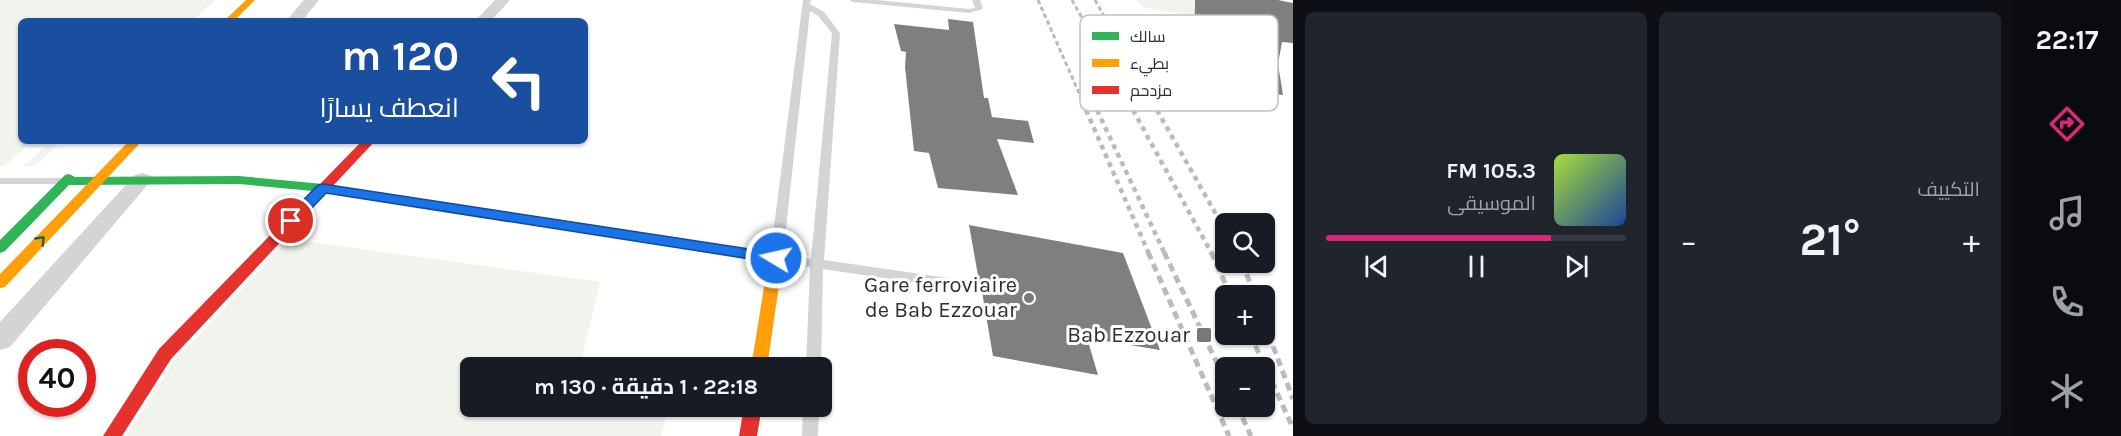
<!DOCTYPE html>
<html lang="ar">
<head>
<meta charset="utf-8">
<style>
	:root { --surface:#171b24; --page:#20242c; --text:#f1f3f6; --muted:#9ea1a6; --line:#363941; --accent:#db2777 }
	body { margin:0; font-family:Karla,Cairo,sans-serif; background:var(--page); color:var(--text); direction:rtl; height:100vh; display:flex; flex-direction:column; font-size:22px; white-space:nowrap }
	* { box-sizing:border-box; margin:0 }
	p { font-size:20px; color:var(--muted) }
	.icon { flex:none; width:33px; height:33px; fill:none; stroke:currentColor; stroke-width:2; stroke-linecap:round; stroke-linejoin:round }
	.map { position:relative; flex:1; overflow:hidden; direction:ltr }
	.sheet { display:flex; flex-direction:column; gap:12px; padding:12px; background:#0d0f14; width:720px }
	.sheet>* { flex:none }
	.banner { position:absolute; left:18px; top:18px; width:570px; height:126px; border-radius:9px; box-shadow:0 2px 4px #0004; direction:rtl; background:#1a4fa0; color:#fff; overflow:hidden }
	.controls { position:absolute; left:1215px; top:213px; display:grid; gap:12px }
	.controls a { display:grid; place-items:center; width:60px; height:60px; border-radius:9px; background:var(--surface); box-shadow:0 2px 4px #0004; font-size:30px }
	.speed { position:absolute; left:18px; top:339px; display:flex; gap:12px; font-size:30px; font-weight:700; text-align:center }
	.speed>* { display:grid; place-content:center; width:78px; height:78px; border-radius:50%; background:var(--surface); box-shadow:0 2px 4px #0004; line-height:1 }
	.speed .limit { border:9px solid #d22; background:#fff; color:#111 }
	.pin { position:absolute; display:grid; place-items:center; width:51px; height:51px; color:#fff; margin:-26px; border:3px solid #fff; border-radius:50%; box-shadow:0 2px 6px #0007 }
	.me { position:absolute; width:66px; margin:-33px; rotate:279deg; stroke-linejoin:round; filter:drop-shadow(0 0 4px #0008) }
	.turn { display:flex; align-items:center; gap:21px; height:126px; padding:0 30px; font-size:27px }
	.turn .icon { width:78px; height:78px; stroke-width:2.5 }
	.turn b { display:block; font-size:42px; line-height:51px }
	.big { font-size:45px; font-weight:700; line-height:1.1 }
	.sheet .widget { flex:1; display:flex; flex-direction:column; justify-content:center; gap:9px; min-width:0; padding:0 21px; border-radius:9px; background:var(--page) }
	.song { display:flex; align-items:center; gap:18px }
	.cover { width:72px; height:72px; border-radius:9px; background:linear-gradient(135deg,hsl(80 70% 55%),hsl(220 70% 35%)) }
	.played { height:6px; border-radius:3px; background:linear-gradient(90deg,var(--accent) 75%,var(--line) 75%) }
	.keys { display:flex; justify-content:space-around; direction:ltr }
	.heat { display:flex; justify-content:space-between; align-items:center; font-size:33px; direction:ltr }
	.sheet .tiles { flex:1; display:grid; gap:12px; grid-template-columns:repeat(2,1fr) }
	.trip { position:absolute; left:460px; top:357px; width:372px; height:60px; border-radius:9px; background:var(--surface); box-shadow:0 2px 4px #0004; font-weight:700; line-height:60px; text-align:center; direction:rtl }
	main { display:flex; flex:1; min-height:0 }
	.tab-bar { display:flex; flex-direction:column; width:108px; justify-content:space-around; align-items:center; background:#090b0e; color:var(--muted) }
	.tab-bar .icon { width:42px; height:42px }
	.tab-bar .on { color:var(--accent) }
	.tab-bar b { font-size:27px; color:var(--text) }
	.map>svg:first-child { display:block }
	.green { fill:#f0f4ed }
	.building { fill:#7f7f7f }
	.lines { fill:none; stroke-linecap:round; stroke-linejoin:round }
	.lane { fill:#d4d4d4; fill-rule:evenodd }
	.street { fill:#d4d4d4; fill-rule:evenodd }
	.fast { fill:#30b455; fill-rule:evenodd }
	.slow { fill:#ff9f0a; fill-rule:evenodd }
	.jam { fill:#e5322d; fill-rule:evenodd }
	.rail-far2 { stroke:#bbb; stroke-width:3; stroke-dasharray:4.5 3; stroke-linecap:butt }
	.rail-far1 { stroke:#bbb; stroke-width:4.5; stroke-dasharray:5 4.5; stroke-linecap:butt }
	.rail { stroke:#bbb; stroke-width:5; stroke-dasharray:8 5; stroke-linecap:butt }
	.oneway { stroke:#2f5e3c }
	.route { fill:#1a73e8; stroke:#114b97; stroke-width:1.5 }
	.poi-dot { fill:#787878; stroke:#fff; stroke-width:2 }
	.labels { text-anchor:middle; dominant-baseline:central; stroke-width:6; stroke-linejoin:round; paint-order:stroke }
	.poi-label { font-size:22px; fill:#2f2f2f; stroke:#fff; text-anchor:end }
	.key { fill:#fff; stroke:#c1c1c1; stroke-width:1.5 }
	.key-label { font-size:16px; fill:#2f2f2f }
</style>
</head>
<body>
<main>
<nav class="tab-bar">
<b>22:17</b>
<svg class="icon on" aria-label="directions" viewBox="0 0 24 24"><path d="M12 3l9 9-9 9-9-9zM9 14v-3h6M13 9l2 2-2 2"/></svg>
<svg class="icon" aria-label="music" viewBox="0 0 24 24"><path d="M9 18V5l10-2v13"/><circle cx="6" cy="18" r="3"/><circle cx="16" cy="16" r="3"/></svg>
<svg class="icon" aria-label="phone" viewBox="0 0 24 24"><path d="M5 4h4l2 5-3 2q2 4 5 5l2-3 5 2v4C11 20 4 13 5 4z"/></svg>
<svg class="icon" aria-label="climate" viewBox="0 0 24 24"><path d="M12 3v18M4 7l16 10M4 17L20 7"/></svg>
</nav>
<section class="sheet">
<div class="tiles">
<div class="widget"><p>التكييف</p>
<div class="heat"><a>−</a><b class="big">21°</b><a>+</a></div>
</div>
<div class="widget">
<div class="song"><i class="cover"></i><div><b>105.3 FM</b><p>الموسيقى</p></div></div>
<div class="played"></div>
<div class="keys"><svg class="icon" aria-label="previous" viewBox="0 0 24 24"><path d="M18 5L8 12l10 7zM5 5v14"/></svg><svg class="icon" aria-label="pause" viewBox="0 0 24 24"><path d="M8 5v14M16 5v14"/></svg><svg class="icon" aria-label="next" viewBox="0 0 24 24"><path d="M6 5l10 7-10 7zM19 5v14"/></svg></div>
</div>
</div>
</section>
<div class="map">
<svg width="1293" height="436" viewBox="0 0 1293 436">
	<rect width="100%" height="100%" fill="#fff"/>
	<path class="green" d="M0,0H215L192,21H21V141H62L35,166H23L44,148L26,147L4,166H0Z
		M1137,0H1194L1199,17L1142,7Z
		M289,239L600,282L582,357L639,367L471,368V406L668,407L661,436H126L174,361Z"/>
	<path class="building" d="M1195,0H1278L1293,3V43L1282,42L1278,64L1283,95L1194,85Z
		M948,19L973,22L984,98H988L992,117L1028,121L1034,143L997,139L1018,195L938,188L929,153L914,151L905,67L906,52L901,51L894,24L949,30Z
		M969,225L1123,253L1160,350L1087,338L1098,375L993,356L982,292L985,286L979,281Z"/>
	<g class="lines">
		<path class="lane" d="M803,0H811L810,4L824,12L840,33L824,260L976,282L981,284L983,287L981,290L976,292L823,269L821,368H806L810,267L776,262L770,258ZM810,11L818,16L832,33L811,259L783,255Z
			M849,0H877L969,9L975,8L972,0H980L983,9L969,13L853,2Z
			M0,178H62L68,181L62,184H0Z
			M803,406H819L818,436H802Z"/>
		<path class="street" d="M304,0H319L302,21H286Z
			M495,0H510L491,21H475Z
			M142,173L149,175L153,179L149,183L10,347L0,350V322L135,175Z"/>
		<path class="fast" d="M69,174L75,177L239,176L323,184L559,220L566,224L559,228L323,192L239,184L69,185L5,251L0,253V240L65,175Z"/>
		<path class="slow" d="M246,0H255L234,21H224Z
			M129,141H142L5,287L0,288V274Z
			M559,220L781,255L783,258L767,368H751L768,262L554,227L552,224L554,221Z"/>
		<path class="jam" d="M362,141H375L171,359L122,436H103L159,349Z
			M744,406H762L757,436H739Z"/>
		<path class="rail-far2" d="M1038,0L1087,111
			M1072,0L1134,111
			M1095,0L1158,111
			M1082,79L1097,111"/>
		<path class="rail-far1" d="M1086,110L1149,254
			M1097,110L1165,254
			M1133,110L1212,254
			M1157,110L1226,232"/>
		<path class="rail" d="M1148,252L1229,436
			M1164,252L1226,382
			M1211,252L1231,296
			M1242,262L1255,296
			M1264,322L1293,399
			M1250,334L1293,428
			M1237,406L1251,436"/>
	</g>
	<defs><path id="oneway-chevron" d="M-2-3.5L2.5 0L-2 3.5" fill="none" stroke-width="1.6" stroke-linecap="round" stroke-linejoin="round" transform="scale(1.5)"/></defs>
	<use class="oneway" href="#oneway-chevron" transform="translate(41 240) rotate(-46)"/>
	<path class="route" d="M323,184L776,253L783,258L776,263L326,193L296,225H286L284,221L286,218L318,185Z"/>
	<g class="poi-dot">
		<circle cx="1029" cy="298" r="6"/>
		<rect x="1196" y="327" width="16" height="16" rx="3"/>
	</g>
	<g class="labels">
		<g class="poi-label">
			<text x="1017" y="285">Gare ferroviaire<tspan x="1017" dy="25">de Bab Ezzouar</tspan></text>
			<text x="1190" y="335">Bab Ezzouar</text>
		</g>
	</g>
	<rect x="1080" y="15" width="198" height="96" rx="9" class="key"/>
	<rect x="1092" y="32" width="27" height="8" fill="#30b455"/>
	<rect x="1092" y="59" width="27" height="8" fill="#ff9f0a"/>
	<rect x="1092" y="86" width="27" height="8" fill="#e5322d"/>
	<g class="key-label">
		<text x="1130" y="42">سالك</text>
		<text x="1130" y="69">بطيء</text>
		<text x="1130" y="96">مزدحم</text>
	</g>
</svg>
<div class="controls">
<a><svg class="icon" aria-label="search" viewBox="0 0 24 24"><circle cx="10" cy="10" r="6"/><path d="M15 15l6 6"/></svg></a>
<a>+</a>
<a>−</a>
</div>
<div class="speed"><div class="limit">40</div></div>
<div class="pin" style="left:291px;top:221px;background:#d93025"><svg class="icon" aria-label="arrive" viewBox="0 0 24 24"><path d="M6 21V4h12l-3 4 3 4H6"/></svg></div>
<svg class="me" style="left:776px;top:258px" viewBox="-20 -20 40 40"><circle r="17" fill="#1a73e8" stroke="#fff" stroke-width="3"/><path d="M0-11L8 9 0 5-8 9z" fill="#fff"/></svg>
<div class="trip">22:18 · 1 دقيقة · 130 m</div>
<div class="banner">
<div class="turn"><svg class="icon" aria-label="left" viewBox="0 0 24 24"><path d="M17 20v-9H6M10 6l-5 5 5 5"/></svg><div><b>120 m</b>انعطف يسارًا</div></div>
</div>
</div>
</main>
</body>
</html>
